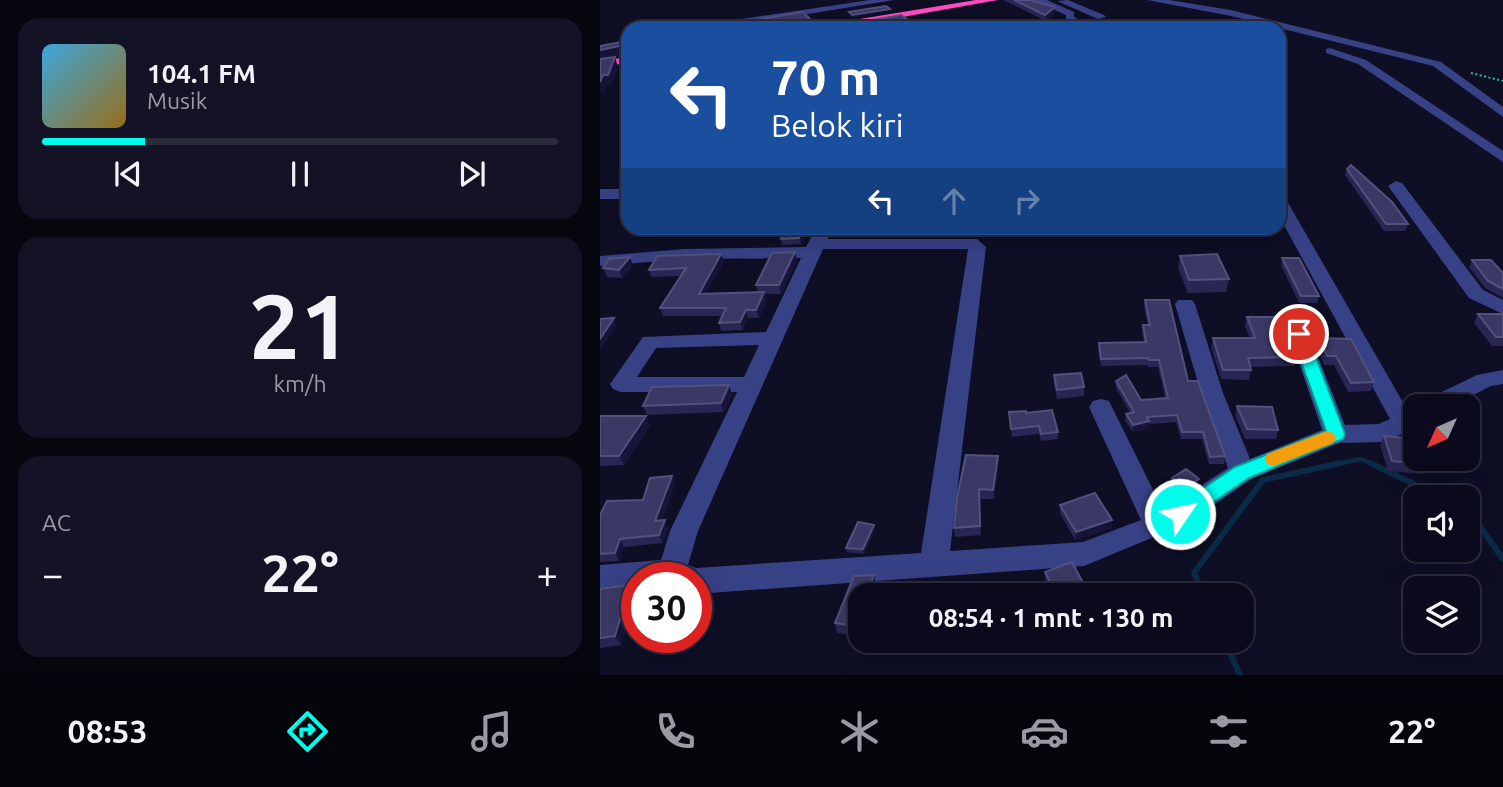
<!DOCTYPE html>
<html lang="id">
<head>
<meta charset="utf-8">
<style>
	:root { --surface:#0a0a1c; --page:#131325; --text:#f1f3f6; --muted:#999aa3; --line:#2a2b3b; --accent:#00fceb }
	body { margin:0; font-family:Ubuntu,sans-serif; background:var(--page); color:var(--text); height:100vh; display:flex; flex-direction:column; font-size:26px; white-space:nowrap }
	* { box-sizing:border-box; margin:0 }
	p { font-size:23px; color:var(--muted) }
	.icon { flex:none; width:38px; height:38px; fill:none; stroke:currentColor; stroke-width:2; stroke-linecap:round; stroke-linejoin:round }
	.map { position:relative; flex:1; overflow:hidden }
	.details { display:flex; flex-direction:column; gap:18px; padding:18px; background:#06060f; width:600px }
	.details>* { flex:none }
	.guide { position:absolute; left:21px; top:21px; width:665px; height:214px; border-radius:21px; box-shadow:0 7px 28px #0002,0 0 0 2px var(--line); background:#1a4fa0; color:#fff; overflow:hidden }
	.needle { width:46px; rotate:225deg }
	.buttons { position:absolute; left:803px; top:394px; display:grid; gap:14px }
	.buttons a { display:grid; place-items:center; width:77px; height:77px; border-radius:14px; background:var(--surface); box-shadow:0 7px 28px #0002,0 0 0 2px var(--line); font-size:35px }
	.speed { position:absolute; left:21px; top:562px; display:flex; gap:14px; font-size:35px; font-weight:700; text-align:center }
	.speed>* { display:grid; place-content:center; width:91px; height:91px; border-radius:50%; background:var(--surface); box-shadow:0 7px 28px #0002,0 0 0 2px var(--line); line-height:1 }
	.speed .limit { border:10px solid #d22; background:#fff; color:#111 }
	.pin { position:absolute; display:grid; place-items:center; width:60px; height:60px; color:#fff; margin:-30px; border:4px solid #fff; border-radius:50%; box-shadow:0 2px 7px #0007 }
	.me { position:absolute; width:77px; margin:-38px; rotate:56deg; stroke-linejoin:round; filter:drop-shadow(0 0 5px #0008) }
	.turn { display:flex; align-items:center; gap:24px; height:147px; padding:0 35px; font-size:32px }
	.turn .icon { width:91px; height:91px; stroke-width:2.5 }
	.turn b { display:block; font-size:49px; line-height:60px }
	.lanes { display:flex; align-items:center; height:66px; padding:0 35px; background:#0003; justify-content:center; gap:35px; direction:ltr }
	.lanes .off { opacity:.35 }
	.big { font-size:52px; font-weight:700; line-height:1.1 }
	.details .tile { flex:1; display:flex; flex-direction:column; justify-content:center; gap:10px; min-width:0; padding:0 24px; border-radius:21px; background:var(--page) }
	.details .dial { align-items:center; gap:0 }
	.dial b { font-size:91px; line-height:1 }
	.song { display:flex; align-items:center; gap:21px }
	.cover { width:84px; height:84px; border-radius:10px; background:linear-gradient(135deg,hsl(200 70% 55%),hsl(40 70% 35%)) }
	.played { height:7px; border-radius:4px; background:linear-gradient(90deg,var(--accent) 20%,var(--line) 20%) }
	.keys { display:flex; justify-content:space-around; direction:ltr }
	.heat { display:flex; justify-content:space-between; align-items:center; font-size:38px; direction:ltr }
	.trip { position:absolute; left:248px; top:583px; width:406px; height:70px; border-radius:21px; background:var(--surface); box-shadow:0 7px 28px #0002,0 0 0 2px var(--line); font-weight:700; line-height:70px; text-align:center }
	.dock { display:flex; height:112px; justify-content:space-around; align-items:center; background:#04040b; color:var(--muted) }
	.dock .icon { width:49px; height:49px }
	.dock .selected { color:var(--accent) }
	.dock b { font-size:32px; color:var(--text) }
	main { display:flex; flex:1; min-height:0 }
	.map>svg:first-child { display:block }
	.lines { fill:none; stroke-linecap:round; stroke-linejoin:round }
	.stream-far1 { stroke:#0a2b47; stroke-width:4.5 }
	.stream { stroke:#0a2b47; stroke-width:6 }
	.path { stroke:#2bb999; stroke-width:2; stroke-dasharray:2 2.5; stroke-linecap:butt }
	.minor { fill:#374185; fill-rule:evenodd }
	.highway { fill:#ff4cc0; fill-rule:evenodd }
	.wall { fill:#282653 }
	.shaded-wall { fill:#161539 }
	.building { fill:#3a3965; stroke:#52517e; stroke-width:2 }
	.route { fill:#00fceb; stroke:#00a499; stroke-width:2 }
	.slow { fill:#f59e0b }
</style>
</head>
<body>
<main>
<section class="details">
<div class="tile">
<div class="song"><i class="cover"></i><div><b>104.1 FM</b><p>Musik</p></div></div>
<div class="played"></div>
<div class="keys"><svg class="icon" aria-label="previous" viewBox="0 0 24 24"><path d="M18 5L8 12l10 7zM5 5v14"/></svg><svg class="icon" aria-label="pause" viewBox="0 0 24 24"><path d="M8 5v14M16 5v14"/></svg><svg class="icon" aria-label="next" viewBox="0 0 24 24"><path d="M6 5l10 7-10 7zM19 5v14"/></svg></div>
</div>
<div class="tile dial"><b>21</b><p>km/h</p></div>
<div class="tile"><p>AC</p>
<div class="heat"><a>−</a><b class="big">22°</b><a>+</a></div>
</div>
</section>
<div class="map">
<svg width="903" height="675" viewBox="0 0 903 675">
	<rect width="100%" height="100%" fill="#0e0e25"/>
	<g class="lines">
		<path class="stream-far1" d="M733,465L761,459L774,465"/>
		<path class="stream" d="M770,463L841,497
			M868,510L903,559
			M604,595L594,573L663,480L741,463
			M624,640L640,675"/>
		<path class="path" d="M871,73L903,81"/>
		<path class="minor" d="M270,0H294L141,25L136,22L141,19Z
			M421,0H447L474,12V17L483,22L478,25L466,20V15L440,4Z
			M468,0L504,15L506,17L498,19L457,1Z
			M547,0H569L631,10L841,62L903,107V117L833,66L631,16Z
			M255,24L261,28H251Z
			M730,48L766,60L903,151V162L758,64L726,53V49Z
			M796,181L802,183L883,290L903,300V314L869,298L788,186Z
			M0,189H28V199H0Z
			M679,196L687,201L808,411L816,409V427L812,430L782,442L739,443L651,479L590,522L484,566L96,594V578H37V587L0,591V565L61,560L70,531L137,392H21L13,389L10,384L43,337L166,332L201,258L84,259L0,266V256L84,249L206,247L216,228H232L228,239H377L386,247L350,551L483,542L541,520L489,407L493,401L501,399L509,401L563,510L628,468L601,393L575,304L578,300H592L595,304L623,393L650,459L722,430L689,334L692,329H706L709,334L745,425L779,424L790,419L679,216ZM223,249H368L321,553L96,568L88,565L98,531ZM159,345L144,377H37L56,348Z
			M903,370V384L891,386L852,406H821L825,400L877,375Z"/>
		<path class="highway" d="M376,0H398L241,28H218L223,25Z
			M28,57V63L0,67V61Z"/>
	</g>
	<path class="wall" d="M403,0H430L455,7V13L446,21Z
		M161,19L212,21L213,26L203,28H167L162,24Z
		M747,169L808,224L805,231H784L745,175Z
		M28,195V202L24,203L22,197Z
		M166,228H208L201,244L182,245L181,239L183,234L167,235Z
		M195,252L197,261L181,294H165L167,300L159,318H148L143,330L121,331L119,323L122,316H63L60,308L81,276L52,277L49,270L124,261L106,293L158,292L156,285Z
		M580,256L629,279L626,292L588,293L578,268Z
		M682,258L719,296L717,303H699L681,265Z
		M872,260L903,273V298L885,288L869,267Z
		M33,266L22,278L7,277L3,268Z
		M545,300L588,381L625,456L624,464H609L602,439H581L576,422L549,424V428L533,432L525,421L526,414L530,413L516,388V381L541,400L565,398L558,367H548V365L501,366L498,350L499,343L544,342L542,332L543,325H548L544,307Z
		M878,314H903V346H892L874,323Z
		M647,317L690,331L688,340L696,357L694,366L650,367L651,370L649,380L621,379L611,347L613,338H650L645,326Z
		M720,338L774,382L771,391L748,392L734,365H724L717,347Z
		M454,375L484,387V396L457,399L454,385Z
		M129,385L132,395L124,412L47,415L43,406Z
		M637,406L678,430L676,439H645L635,415Z
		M409,412L426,413L458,432V439L441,441L439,434L412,437Z
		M0,416L50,425L24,465L0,466Z
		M784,436L826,464L822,474L788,471L780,445Z
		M398,465L394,499H380L381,535L355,537L354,528L357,497Z
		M72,476L75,484L62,520L68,528L63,543L24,547L19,561L0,562V515L43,500Z
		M572,478L598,484L584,493L571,483Z
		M460,505L512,528L475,540L460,513Z
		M274,525L275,530L264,554L247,552L246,548Z
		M445,572L489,595H452L445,581Z
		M274,575L276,585L272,595H261V625L257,636L237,633L235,623Z
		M37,584V614L30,615L21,645L0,648V589Z
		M261,636V640H289L287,647L261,644L260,639Z
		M316,640H344L342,647L316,643Z"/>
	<path class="shaded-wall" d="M455,7V13L446,21L445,15Z
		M290,9V11L252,18V15Z
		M212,21L213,26L203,28L172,27Z
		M21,42L24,51L22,55L0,60V50Z
		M15,57L18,67L12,85L7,86L5,92H0V82Z
		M204,228H208L201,244L199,238Z
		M195,252L197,261L181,294L179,285Z
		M121,254L124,261L102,301L99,294Z
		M30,257L33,266L22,278L19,270Z
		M164,292L167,300L159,318L156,310Z
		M146,310L148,318L143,330L140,322Z
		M14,318L17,326L0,351V339Z
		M129,385L132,395L124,412L121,403Z
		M46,416L50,425L24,465L19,456Z
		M549,421V428L533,432V425Z
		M398,456V465L394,499L393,490Z
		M72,476L75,484L59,529L55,521Z
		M599,479L598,484L584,493L585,489Z
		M65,520L68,528L63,543L59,535Z
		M512,520V528L475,540L476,532Z
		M274,525L275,530L264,554L263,549Z
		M20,539L24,547L19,561L15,553Z
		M274,575L276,585L272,595H266Z
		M24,606L30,615L21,645L15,636Z
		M261,609V625L257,636L254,626Z"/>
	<path class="building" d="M414,0H430L455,7L445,15Z
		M286,6L290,9L252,15L249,12Z
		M203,12L212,21L172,27L161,19Z
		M301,15L319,27L268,28L262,22Z
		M21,42L19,46L0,50V46Z
		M15,57L8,75H3L0,82V59Z
		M751,165L792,202L808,224H786L747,169Z
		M166,228H204L199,238L181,239L186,228L166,229Z
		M195,252L179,285H156L172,253Z
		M121,254L99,294L164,292L156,310H146L140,322L119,323L126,308H60L86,268L49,270L57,256Z
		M617,254L629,279L589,280L580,256Z
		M30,257L19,270L3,268L9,259Z
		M682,258H699L719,296H701Z
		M872,260H891L903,273V289L888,281Z
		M545,300H569L588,381H598L625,456L610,457L603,432H582L577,415L547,417L549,421L533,425L526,414L534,412L516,381L526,375L541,400L568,398L559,360H549L548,358L501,359L499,343L546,342L543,325H550Z
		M878,314H903V337H896Z
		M647,317H685L690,331H684L696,357L648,358L651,370H623L613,338H655Z
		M14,318L0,339V319Z
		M720,338L751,339L774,382L751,383L736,356H727Z
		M481,373L484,387L457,390L454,375Z
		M129,385L121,403L43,406L52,387Z
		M637,406L672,407L678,430L647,429Z
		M452,410L458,432L441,434L439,426L411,429L409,412L426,411V413Z
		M0,416H46L19,456H0Z
		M784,436L816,439V458H824L826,464L792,461Z
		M366,455L398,456L393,490L379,489L380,526L354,528L357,497Z
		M586,469L599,479L585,489L572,478Z
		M72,476L55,521L65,520L59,535L20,539L15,553L0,554V515L7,501L43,500L50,478Z
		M495,493L512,520L476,532L460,505Z
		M258,522L274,525L263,549L246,548Z
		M472,562L489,594L456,595L445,572Z
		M274,575L266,595H261V609L254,626L235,623L254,576Z
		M37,584V604L24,606L15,636L0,638V589Z
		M329,592L345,595H328Z"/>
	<path class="route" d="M699,329L707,334L745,434L743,439L649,478L587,520L580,522L573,520L570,514L573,508L635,467L726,431L691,334Z"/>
	<path class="slow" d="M727,431L733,433L736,438L733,443L674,466L667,464L665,459L667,454Z"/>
</svg>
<div class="buttons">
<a><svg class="needle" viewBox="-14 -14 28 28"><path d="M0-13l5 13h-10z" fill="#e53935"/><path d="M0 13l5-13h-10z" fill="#999aa3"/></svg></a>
<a><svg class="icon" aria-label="sound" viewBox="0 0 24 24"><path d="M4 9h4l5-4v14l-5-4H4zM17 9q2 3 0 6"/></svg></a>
<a><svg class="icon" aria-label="layers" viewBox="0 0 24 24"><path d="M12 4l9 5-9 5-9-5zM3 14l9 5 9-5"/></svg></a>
</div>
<div class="speed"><div class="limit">30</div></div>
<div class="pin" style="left:699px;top:334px;background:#d93025"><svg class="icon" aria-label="arrive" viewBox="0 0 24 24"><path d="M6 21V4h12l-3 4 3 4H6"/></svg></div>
<svg class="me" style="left:580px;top:514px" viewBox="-20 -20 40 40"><circle r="17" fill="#00fceb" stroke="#fff" stroke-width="3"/><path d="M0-11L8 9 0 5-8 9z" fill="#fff"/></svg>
<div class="trip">08:54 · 1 mnt · 130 m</div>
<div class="guide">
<div class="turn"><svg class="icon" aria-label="left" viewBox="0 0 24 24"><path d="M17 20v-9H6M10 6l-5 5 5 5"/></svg><div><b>70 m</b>Belok kiri</div></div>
<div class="lanes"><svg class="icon" aria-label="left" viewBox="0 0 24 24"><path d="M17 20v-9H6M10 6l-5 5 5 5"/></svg><svg class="icon off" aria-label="ahead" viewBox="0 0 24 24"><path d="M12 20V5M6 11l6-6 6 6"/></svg><svg class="icon off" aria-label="right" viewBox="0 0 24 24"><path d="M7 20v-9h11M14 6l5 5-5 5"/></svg></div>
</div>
</div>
</main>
<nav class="dock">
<b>08:53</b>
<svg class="icon selected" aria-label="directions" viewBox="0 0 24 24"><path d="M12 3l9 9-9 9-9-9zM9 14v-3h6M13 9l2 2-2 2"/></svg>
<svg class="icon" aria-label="music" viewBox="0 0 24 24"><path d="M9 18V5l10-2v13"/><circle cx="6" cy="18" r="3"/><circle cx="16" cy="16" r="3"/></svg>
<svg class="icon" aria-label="phone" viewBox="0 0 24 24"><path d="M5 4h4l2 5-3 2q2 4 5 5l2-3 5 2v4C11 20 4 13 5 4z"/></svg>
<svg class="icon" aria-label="climate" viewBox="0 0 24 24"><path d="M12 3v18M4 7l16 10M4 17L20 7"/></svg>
<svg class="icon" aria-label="car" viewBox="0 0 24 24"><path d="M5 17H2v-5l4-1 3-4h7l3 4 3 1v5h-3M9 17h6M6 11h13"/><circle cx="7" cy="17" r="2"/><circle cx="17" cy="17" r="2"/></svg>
<svg class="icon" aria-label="filters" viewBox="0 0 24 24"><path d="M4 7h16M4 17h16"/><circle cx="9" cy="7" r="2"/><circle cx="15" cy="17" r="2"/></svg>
<b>22°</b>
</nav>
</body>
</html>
